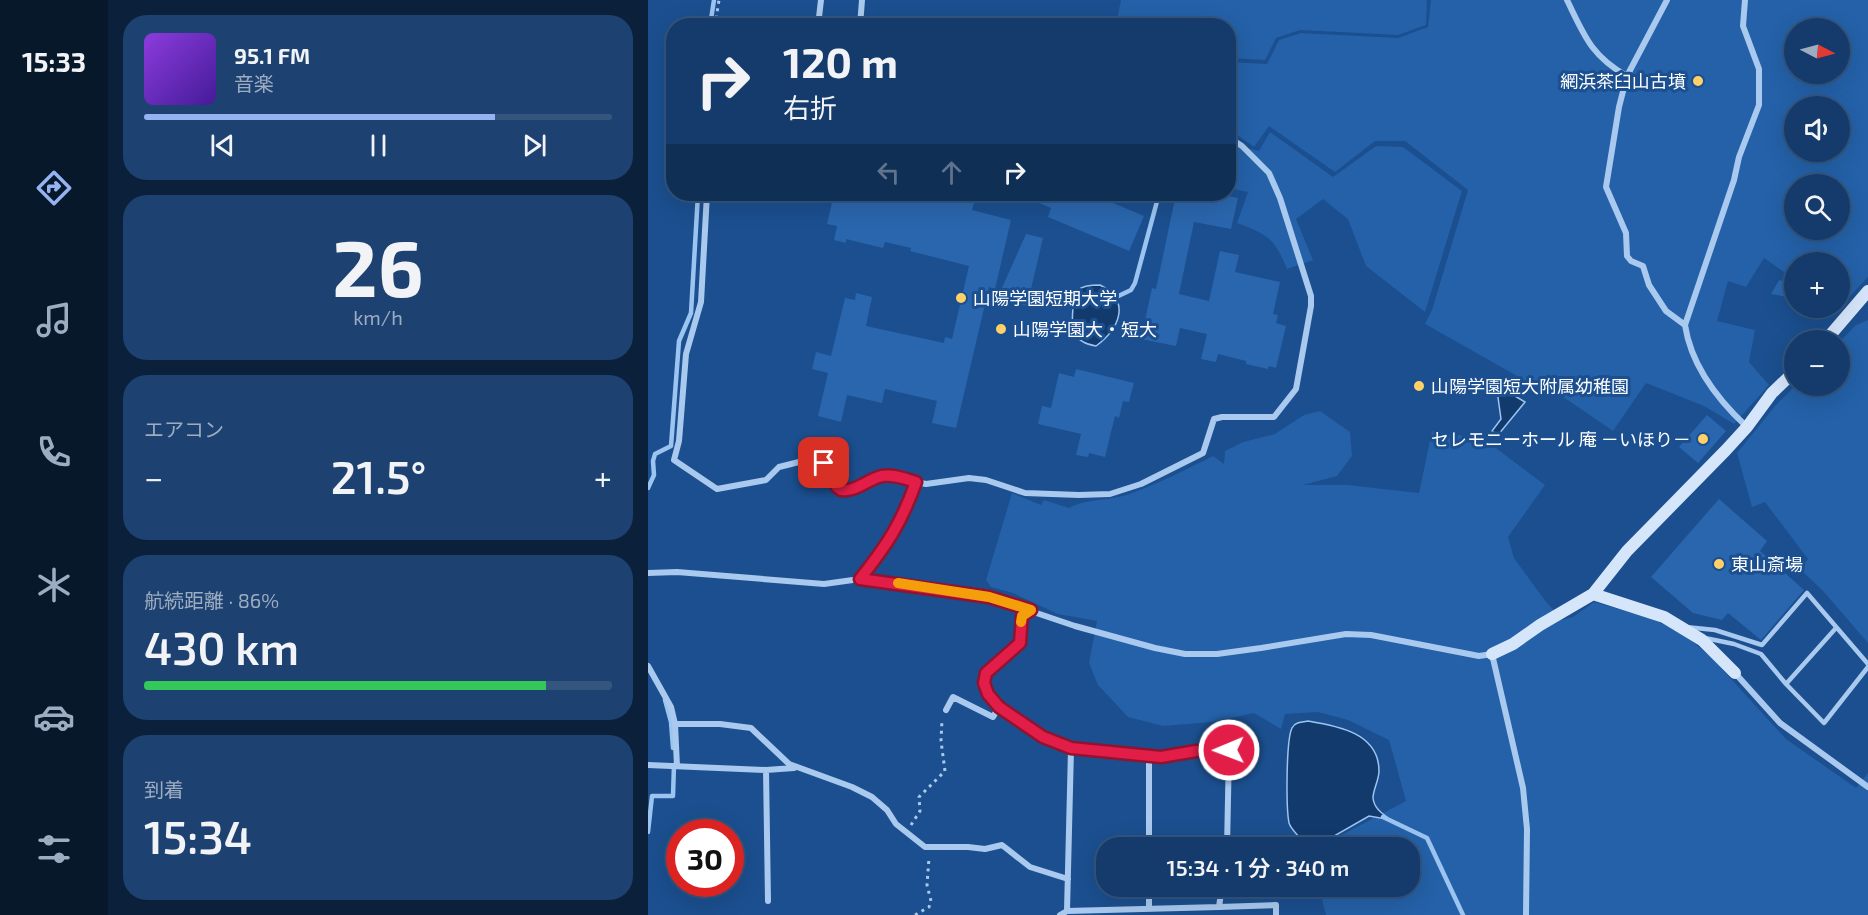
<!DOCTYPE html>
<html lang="ja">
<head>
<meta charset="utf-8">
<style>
	:root { --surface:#143b6b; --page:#1d4271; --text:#f1f3f6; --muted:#9dadc1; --line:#33557e; --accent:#95b2f1 }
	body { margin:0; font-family:"Exo 2","Noto Sans JP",sans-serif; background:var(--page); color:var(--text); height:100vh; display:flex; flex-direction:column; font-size:22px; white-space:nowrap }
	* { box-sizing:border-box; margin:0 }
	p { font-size:20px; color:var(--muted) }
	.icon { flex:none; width:33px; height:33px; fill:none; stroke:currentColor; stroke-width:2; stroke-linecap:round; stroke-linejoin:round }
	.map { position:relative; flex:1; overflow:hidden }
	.sheet { display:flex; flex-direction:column; gap:15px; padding:15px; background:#0b203b; width:540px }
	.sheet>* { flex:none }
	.hud { position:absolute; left:18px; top:18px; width:570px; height:183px; border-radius:24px; box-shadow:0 6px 24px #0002,0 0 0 2px var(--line); background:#143b6b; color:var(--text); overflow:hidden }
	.needle { width:39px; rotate:96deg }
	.tools { position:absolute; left:1136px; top:18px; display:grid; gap:12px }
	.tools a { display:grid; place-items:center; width:66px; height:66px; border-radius:50%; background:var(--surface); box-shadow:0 6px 24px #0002,0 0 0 2px var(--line); font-size:30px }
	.speed { position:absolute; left:18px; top:819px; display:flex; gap:12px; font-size:30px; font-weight:700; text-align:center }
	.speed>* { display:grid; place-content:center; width:78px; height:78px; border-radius:50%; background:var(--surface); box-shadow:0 6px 24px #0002,0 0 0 2px var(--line); line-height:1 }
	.speed .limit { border:9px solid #d22; background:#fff; color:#111 }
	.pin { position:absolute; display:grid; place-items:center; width:51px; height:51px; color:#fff; margin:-26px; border-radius:12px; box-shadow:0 3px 9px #0006 }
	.me { position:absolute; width:66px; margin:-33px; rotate:269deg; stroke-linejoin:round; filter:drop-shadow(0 0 4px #0008) }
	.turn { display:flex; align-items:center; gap:21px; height:126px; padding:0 18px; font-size:27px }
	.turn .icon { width:78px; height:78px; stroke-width:2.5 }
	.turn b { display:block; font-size:42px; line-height:51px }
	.lanes { display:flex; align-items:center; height:57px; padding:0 18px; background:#0003; justify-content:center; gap:30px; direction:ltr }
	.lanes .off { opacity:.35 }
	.big { font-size:45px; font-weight:600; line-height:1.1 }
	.sheet .card { flex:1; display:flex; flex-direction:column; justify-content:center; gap:9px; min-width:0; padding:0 21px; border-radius:24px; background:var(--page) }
	.sheet .dial { align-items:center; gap:0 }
	.dial b { font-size:78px; line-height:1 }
	.song { display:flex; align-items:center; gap:18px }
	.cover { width:72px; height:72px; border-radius:9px; background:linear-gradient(135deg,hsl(270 70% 55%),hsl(260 70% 35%)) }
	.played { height:6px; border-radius:3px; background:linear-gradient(90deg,var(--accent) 75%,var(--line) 75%) }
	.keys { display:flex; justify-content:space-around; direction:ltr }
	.heat { display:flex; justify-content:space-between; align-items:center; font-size:33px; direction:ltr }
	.charge { height:9px; border-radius:4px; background:linear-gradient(90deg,#34c759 86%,var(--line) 0) }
	.trip { position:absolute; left:448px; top:837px; width:324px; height:60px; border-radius:24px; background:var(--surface); box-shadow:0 6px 24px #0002,0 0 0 2px var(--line); font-weight:600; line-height:60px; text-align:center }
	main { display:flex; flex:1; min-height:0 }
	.menu { display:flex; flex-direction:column; width:108px; justify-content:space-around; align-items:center; background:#08182b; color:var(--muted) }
	.menu .icon { width:42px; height:42px }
	.menu .on { color:var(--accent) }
	.menu b { font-size:27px; color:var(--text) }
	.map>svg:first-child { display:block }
	.green { fill:#2461a8; fill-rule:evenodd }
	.water { fill:#123a6d; stroke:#9cc4f0; stroke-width:1.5 }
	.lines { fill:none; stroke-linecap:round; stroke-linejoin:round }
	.stream { stroke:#9cc4f0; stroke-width:4.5 }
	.building { fill:#2a66ad }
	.path { stroke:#a9c9ee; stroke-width:3; stroke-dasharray:3 4.5; stroke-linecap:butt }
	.lane { stroke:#a9c9ee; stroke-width:4.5 }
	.street { stroke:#a9c9ee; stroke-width:6 }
	.secondary { stroke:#d6e6fa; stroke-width:12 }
	.route-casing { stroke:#92132f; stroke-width:15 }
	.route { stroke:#e11d48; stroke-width:10 }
	.slow { stroke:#f59e0b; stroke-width:10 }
	.poi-dot { fill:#ffd166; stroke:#1b4f8f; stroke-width:2 }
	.labels { text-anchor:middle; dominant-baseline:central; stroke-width:6; stroke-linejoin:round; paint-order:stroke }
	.poi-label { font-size:18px; fill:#fff; stroke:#1b4f8f; text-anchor:start }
</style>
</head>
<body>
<main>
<nav class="menu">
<b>15:33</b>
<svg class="icon on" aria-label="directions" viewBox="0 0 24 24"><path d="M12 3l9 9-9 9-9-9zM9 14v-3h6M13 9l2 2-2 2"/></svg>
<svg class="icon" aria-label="music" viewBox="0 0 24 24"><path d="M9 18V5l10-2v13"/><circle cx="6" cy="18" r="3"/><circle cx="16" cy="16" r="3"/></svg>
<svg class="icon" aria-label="phone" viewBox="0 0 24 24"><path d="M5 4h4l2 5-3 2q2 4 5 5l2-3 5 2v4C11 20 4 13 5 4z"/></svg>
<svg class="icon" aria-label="climate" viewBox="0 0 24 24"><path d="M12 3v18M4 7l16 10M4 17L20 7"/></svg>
<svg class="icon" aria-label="car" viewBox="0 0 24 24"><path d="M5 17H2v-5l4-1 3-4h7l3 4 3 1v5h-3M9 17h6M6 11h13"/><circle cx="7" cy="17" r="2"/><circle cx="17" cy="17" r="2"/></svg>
<svg class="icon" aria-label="filters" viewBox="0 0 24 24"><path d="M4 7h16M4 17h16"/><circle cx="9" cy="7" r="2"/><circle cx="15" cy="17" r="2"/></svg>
</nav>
<section class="sheet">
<div class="card">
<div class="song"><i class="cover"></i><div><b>95.1 FM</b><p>音楽</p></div></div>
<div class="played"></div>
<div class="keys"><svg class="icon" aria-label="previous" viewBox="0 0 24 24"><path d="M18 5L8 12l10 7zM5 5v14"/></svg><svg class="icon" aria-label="pause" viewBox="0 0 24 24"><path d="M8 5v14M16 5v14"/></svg><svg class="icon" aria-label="next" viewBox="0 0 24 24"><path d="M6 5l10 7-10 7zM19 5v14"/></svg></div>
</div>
<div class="card dial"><b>26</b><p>km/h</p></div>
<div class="card"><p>エアコン</p>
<div class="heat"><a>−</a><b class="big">21.5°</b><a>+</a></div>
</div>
<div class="card"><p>航続距離 · 86%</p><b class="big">430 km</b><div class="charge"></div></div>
<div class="card"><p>到着</p><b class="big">15:34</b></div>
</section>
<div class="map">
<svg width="1220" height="915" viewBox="0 0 1220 915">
	<rect width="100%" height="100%" fill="#1b4f8f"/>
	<path class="green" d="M473,0H779L778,25L750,35L652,30L628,38L617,60L581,58L580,26L468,25Z
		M783,0H1220V277L1189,310L1185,308H1191V262H1146V279L1116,258L1098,287L1080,281L1069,321L1107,330L1101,362L1121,385L1086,424L1056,406L998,383L965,431L908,392L878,381L777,324L784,310L820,190L757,141H727L687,172L621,126L606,147L581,129L580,62L619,64L631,40L653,33L750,38L780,27ZM1146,28H1191V74H1146ZM1146,106H1191V152H1146ZM1146,184H1191V230H1146Z
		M622,132L685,177L728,146L755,147L814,191L777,312L718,266L700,219L675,199L648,219L665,260L639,269C626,238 621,235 589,223L600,192L581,188L580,143L611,151Z
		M1220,320V643L1175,591L1152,569L1160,559L1117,502L1104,507L1089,453L1128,405L1147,386H1191V342L1208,325Z
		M672,411L702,432L704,456L689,476L655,485H700L771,493L784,431L836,439L897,485L860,537L866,558L896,599L914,620L925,617L946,602L1002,618L1034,633L1062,656L1138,739L1208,788L1220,773V915H678L671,887L762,886V848L671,847L758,801L741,740L700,720L670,712L637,714L633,729L606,713L565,722L515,726L480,717L450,685L441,663L449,621L410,614L365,593L343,587L338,580L364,493L393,505L396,500L421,508C440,498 464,501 484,493C512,483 539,469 565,456L576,464L577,451L595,442L627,434L656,415Z"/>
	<path class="water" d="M452,285C484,301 471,329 448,346C424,342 423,329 425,308C425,302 425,295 430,290C435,285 445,285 452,285Z
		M852,387L877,402L850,435L844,431L853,419L849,390Z
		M660,721C690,726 731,733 731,771C731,780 725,790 725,798C726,807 732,812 739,817L738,819L721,816L667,847L615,843L651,840L652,838C648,833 643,829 641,823C638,808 638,740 644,728C647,722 654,722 660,721Z"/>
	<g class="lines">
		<path class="stream" d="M62,26L66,0
			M462,300L483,290L487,283L511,194
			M0,488L6,475L5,461L7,454L23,446L31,341L43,313L50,194
			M17,700L23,722L25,748
			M735,817L779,838L815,915
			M0,832L4,796H25L26,765"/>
	</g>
	<path class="building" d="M186,194H305L327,199L324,210L363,220L347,289L341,287L308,428L284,423L289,401L237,389L234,403L199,395L193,422L170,416L180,373L164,369L168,352L183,356L197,298L207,300L208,293L224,297L218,326L296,343L297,337L304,339L321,266L262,251L263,248L237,242L235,248L198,239V243L186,240L189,226L179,224Z
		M370,194H444L496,216L481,251L400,217L403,208Z
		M528,194H570L590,198L583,229L546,222L531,294L561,301L572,251L591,255L587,272L632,282L625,314L630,315L628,323L638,326L628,368L621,366L620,369L598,364V361L570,354L568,362L553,359L559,334L532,328L528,346L493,339L504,288L508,289Z
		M378,234L395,238L379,306L362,302L365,293L353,290Z
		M1131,280L1146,283V298L1123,294Z
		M428,369L486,383L481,402L475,401L471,418L467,416L457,457L441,453L440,457L428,455L433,434L390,424L394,406L403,408L411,373L426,377Z
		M1059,415L1078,431L1050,463L1031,447Z
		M1071,499L1119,541L1112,551L1156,590L1113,640L1080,613L1074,620L1045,613L1003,577Z"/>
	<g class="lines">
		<path class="path" d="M67,26L71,0
			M263,825L272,811L271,797L297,771L293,741L294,720
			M267,915L281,907L283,901L279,885L281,858"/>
		<path class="lane" d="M1038,627L1067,630L1114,645L1159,593L1220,664
			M1057,638L1086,644L1113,654L1138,684L1176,723L1220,667
			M1138,684L1188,628"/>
		<path class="street" d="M919,0C936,35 943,56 979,76
			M1019,0L979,76L971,107L958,187L978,233L979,256L983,261L995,266L1001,285L1018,311L1037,325
			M1097,0L1095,26L1111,69V105L1091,157L1086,180L1037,325C1043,365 1070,400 1099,427
			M170,26L173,0
			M212,26L214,0
			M59,194L53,302L38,354L31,441L26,460L69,489L118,480L131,467L167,458C182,466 181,480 193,490C208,492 220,479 234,476C246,474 258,479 268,482
			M0,573L29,572L176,584L212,579L264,585L341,597L427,626L507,648L537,654H569L613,648L698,634L723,635L831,656L844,654L875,788L879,829L878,915
			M212,579C239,545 254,524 268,482L278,484L321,478L338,480L377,493L431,495L462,494L493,484L555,453L566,419L574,417H626L648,389L663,306V296L632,198L621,173L594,146L580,137
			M383,610L374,616L372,643L338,673L335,683L340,694L351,707L395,737L423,749L513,757L548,751L581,750L579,848
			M0,666L23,707L27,724L29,766
			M1087,673L1132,723L1220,787
			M298,710L305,697L345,717L351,707
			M27,724H72L103,728L141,764L204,787L224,797L239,810L248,824L277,847H320L337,849L354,845L382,867L420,879
			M501,756V848
			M0,765L118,770L146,768
			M118,770L120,901
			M501,886V909
			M571,907L628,905V915
			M419,911L423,749
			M412,915L419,911L571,907L574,886"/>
		<path class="secondary" d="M1178,340L1220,291
			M945,594L1016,617L1054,640L1087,673
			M844,654L865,644L892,625L945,594L979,551L1078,450L1099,427L1124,393L1146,372"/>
	</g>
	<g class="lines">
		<g class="route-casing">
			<path id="route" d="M176,463L189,487L193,490C208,492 220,479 234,476C246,474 258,479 268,482C253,524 239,545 212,579L341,597L383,610L374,616L372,643L338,673L336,683L340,694L351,707L395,737L423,748L513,757L548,751L581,750"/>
		</g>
		<use href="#route" class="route"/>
		<path class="slow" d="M250,583L341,597L383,610L374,616L373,622"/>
	</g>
	<g class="poi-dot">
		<circle cx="1050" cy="81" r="6"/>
		<circle cx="313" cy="298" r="6"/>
		<circle cx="353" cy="329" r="6"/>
		<circle cx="771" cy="386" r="6"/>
		<circle cx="1055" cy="439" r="6"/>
		<circle cx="1071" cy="564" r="6"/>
	</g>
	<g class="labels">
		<g class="poi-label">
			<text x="1038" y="81" text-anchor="end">網浜茶臼山古墳</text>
			<text x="325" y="298">山陽学園短期大学</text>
			<text x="365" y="329">山陽学園大・短大</text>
			<text x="783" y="386">山陽学園短大附属幼稚園</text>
			<text x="1043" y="439" text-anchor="end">セレモニーホール 庵 －いほり－</text>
			<text x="1083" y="564">東山斎場</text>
		</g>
	</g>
</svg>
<div class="tools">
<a><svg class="needle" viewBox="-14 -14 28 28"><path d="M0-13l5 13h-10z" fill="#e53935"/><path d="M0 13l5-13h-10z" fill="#9dadc1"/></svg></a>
<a><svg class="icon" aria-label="sound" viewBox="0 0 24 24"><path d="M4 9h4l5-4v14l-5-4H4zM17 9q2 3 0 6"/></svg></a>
<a><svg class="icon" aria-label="search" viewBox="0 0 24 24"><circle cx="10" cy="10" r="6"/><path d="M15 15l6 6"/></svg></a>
<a>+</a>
<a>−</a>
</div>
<div class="speed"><div class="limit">30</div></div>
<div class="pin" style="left:176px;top:463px;background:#d93025"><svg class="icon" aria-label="arrive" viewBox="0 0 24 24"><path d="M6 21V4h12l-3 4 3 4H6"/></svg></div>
<svg class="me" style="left:581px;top:750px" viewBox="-20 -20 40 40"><circle r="17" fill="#e11d48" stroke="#fff" stroke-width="3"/><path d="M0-11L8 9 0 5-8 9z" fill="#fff"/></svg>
<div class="trip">15:34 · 1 分 · 340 m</div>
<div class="hud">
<div class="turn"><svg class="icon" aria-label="right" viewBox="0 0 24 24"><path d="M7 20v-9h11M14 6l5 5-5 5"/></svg><div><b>120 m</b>右折</div></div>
<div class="lanes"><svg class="icon off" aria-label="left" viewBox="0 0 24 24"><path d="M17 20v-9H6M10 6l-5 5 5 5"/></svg><svg class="icon off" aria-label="ahead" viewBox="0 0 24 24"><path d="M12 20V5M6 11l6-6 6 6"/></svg><svg class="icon" aria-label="right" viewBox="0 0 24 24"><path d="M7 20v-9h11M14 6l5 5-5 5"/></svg></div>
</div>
</div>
</main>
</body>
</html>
